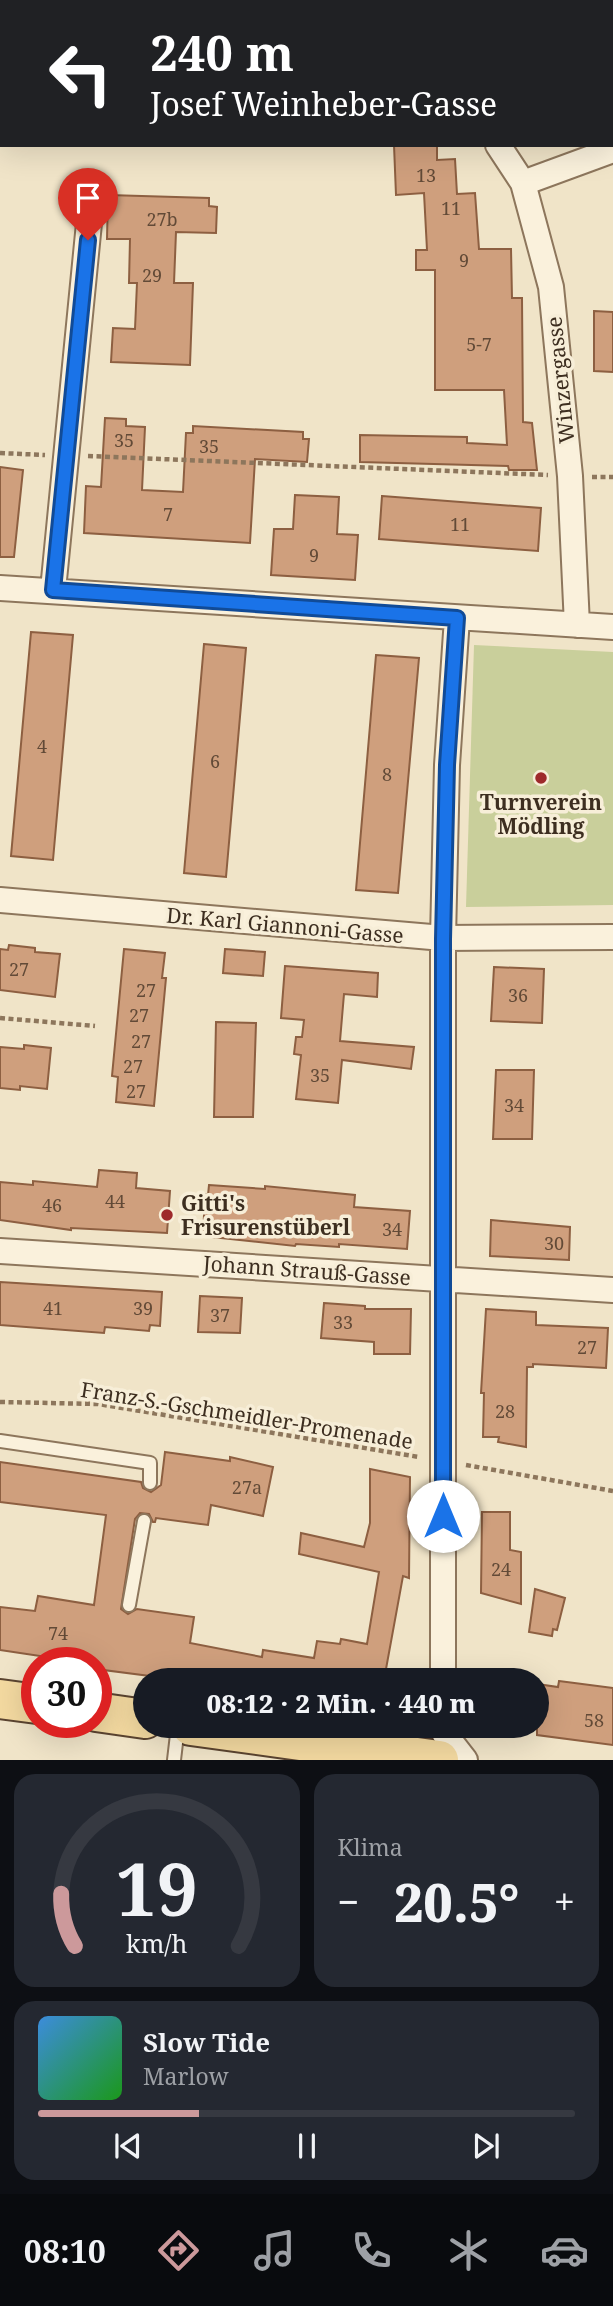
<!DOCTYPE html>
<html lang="de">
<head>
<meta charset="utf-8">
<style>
	:root { --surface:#171b24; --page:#242831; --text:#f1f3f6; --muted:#9ea1a6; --line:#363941; --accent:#cc999b }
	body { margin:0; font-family:"Noto Serif",serif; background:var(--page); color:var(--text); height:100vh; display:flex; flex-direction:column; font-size:26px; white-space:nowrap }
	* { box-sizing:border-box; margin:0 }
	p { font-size:23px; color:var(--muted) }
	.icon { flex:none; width:38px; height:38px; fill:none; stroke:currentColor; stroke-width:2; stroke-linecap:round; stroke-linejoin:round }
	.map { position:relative; height:1760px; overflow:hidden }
	.drawer { display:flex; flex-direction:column; gap:14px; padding:14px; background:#0d0f14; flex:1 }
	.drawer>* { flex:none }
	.top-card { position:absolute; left:0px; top:0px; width:614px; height:147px; box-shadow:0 7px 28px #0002; background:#202124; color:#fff; overflow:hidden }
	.speed { position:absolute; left:21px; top:1647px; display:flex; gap:14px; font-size:35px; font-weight:700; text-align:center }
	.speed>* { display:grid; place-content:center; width:91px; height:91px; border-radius:50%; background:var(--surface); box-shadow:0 7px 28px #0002; line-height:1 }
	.speed .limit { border:10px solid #d22; background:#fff; color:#111 }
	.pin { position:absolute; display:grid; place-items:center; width:60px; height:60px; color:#fff; margin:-72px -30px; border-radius:50% 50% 50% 0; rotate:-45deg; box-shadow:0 0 7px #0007 }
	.pin .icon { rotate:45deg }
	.me { position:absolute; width:77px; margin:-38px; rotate:0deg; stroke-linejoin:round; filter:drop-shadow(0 0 5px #0008) }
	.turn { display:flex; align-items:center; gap:24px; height:147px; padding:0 35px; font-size:32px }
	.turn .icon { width:91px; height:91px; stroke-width:2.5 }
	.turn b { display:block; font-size:49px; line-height:60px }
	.big { font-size:52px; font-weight:800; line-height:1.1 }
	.drawer .widget { flex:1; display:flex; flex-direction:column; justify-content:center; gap:10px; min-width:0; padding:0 24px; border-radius:21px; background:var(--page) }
	.drawer .dial { align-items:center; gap:0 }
	.dial svg { height:182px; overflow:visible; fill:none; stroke:var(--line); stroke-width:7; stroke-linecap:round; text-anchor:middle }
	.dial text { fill:var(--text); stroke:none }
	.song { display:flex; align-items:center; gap:21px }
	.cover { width:84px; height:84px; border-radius:10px; background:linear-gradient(135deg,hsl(210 70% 55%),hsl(120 70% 35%)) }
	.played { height:7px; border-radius:4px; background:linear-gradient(90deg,var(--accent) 30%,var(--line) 30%) }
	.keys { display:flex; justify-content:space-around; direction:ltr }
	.heat { display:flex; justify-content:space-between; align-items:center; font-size:38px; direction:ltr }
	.drawer .tiles { flex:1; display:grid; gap:14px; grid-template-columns:1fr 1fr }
	.widget:last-child { grid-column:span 2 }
	.trip { position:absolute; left:133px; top:1668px; width:416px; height:70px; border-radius:35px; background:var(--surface); box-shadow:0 7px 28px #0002; font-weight:800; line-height:70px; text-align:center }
	.menu { display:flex; height:112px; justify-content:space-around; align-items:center; background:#090b0e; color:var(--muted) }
	.menu .icon { width:49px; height:49px }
	.menu .active { color:var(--accent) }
	.menu b { font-size:32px; color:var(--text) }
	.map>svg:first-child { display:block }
	.green { fill:#c9cf9b }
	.building { fill:#cf9f7d; stroke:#8d5f41; stroke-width:2 }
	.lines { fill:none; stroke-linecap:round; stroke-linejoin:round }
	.lane-casing { stroke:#8d765c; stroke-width:16 }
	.street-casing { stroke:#8d765c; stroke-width:28 }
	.primary-casing { stroke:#5b4430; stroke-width:42 }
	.path { stroke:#8d765c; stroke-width:4.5; stroke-dasharray:5 3.5; stroke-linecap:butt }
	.lane { stroke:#faf1dc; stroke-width:12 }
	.street { stroke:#faf1dc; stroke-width:24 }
	.primary { stroke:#f3d9a0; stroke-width:38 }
	.route-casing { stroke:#114b97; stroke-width:18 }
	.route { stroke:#1a73e8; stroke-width:12 }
	.poi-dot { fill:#9e2a2b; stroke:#f7eed8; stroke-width:2.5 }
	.labels { text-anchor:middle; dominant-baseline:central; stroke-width:7; stroke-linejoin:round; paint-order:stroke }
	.number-label { font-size:18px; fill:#624a37 }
	.street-label { font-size:21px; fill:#3d2e20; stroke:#f7eed8 }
	.poi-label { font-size:21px; font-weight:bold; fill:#3d2e20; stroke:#f7eed8 }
</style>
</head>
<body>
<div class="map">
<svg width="613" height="1760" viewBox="0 0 613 1760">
	<rect width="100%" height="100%" fill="#f0e4c8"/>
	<path class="green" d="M474,645L613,652V905L466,907Z"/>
	<path class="building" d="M394,145H437V160L455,159L457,194L475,193L479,249H511L512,298H522L523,422L532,423L537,470H509L508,466L360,462V435L467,437V443L507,445L504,390H435V270H416V250H427L424,193L396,195Z
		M108,195L209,198V206L217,207L216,233L176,232L174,283H193L190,365L111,362L113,328L135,329L137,283H129L130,239H107Z
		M594,311L613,312V372L594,371Z
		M105,418L126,419V426L145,427L142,490L183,492L186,433H193V426L303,432V439H309L307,462L255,459L250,543L84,533L86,486L101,487Z
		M0,467L23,470L14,557H0Z
		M295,495L339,497L337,534L358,535L355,580L271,575L274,529H293Z
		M382,496L541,508L538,551L379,539Z
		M31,632L73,635L53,860L11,856Z
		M204,644L246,648L226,877L184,873Z
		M376,655L419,658L398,893L356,890Z
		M9,945L35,948V952L60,954L55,997L0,990V949L8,950Z
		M124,949L165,953L162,978H166L154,1106L116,1102L118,1077L112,1076Z
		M225,949L265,952L263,976L223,973Z
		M285,966L378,973L377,997L344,994L340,1041L414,1047L411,1069L342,1060L338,1103L296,1099L301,1055L294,1054L296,1037H302L304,1020L281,1018Z
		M494,967L544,969L542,1023L491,1021Z
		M216,1022L256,1023L253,1117H214Z
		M24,1045L51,1048L47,1089L20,1086V1090L0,1088V1047L24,1049Z
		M496,1070H534L532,1139H493Z
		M99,1170L137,1173L136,1188L170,1191L167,1233L71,1228V1230L0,1220V1182L33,1185V1181L97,1187Z
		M209,1185L265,1189V1186L355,1195L354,1207L410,1211L407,1249L339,1244V1247L296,1244L295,1246L203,1236L205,1194L208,1195Z
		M491,1220L570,1227L569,1260L490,1256Z
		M0,1282L162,1292L160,1326L150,1325L149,1331L105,1327L104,1333L0,1325Z
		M200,1296L242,1298L240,1333L198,1332Z
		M324,1303L365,1306V1309H411L410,1354H374V1342L321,1338Z
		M486,1309L536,1312V1325L608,1328L606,1368L533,1364V1367H527L526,1447L498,1442L499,1437H483L484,1393H481Z
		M165,1452L230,1461V1457L273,1467L263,1516L211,1505L208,1525L156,1518L155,1522H153L149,1514L140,1513L135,1519L121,1609L128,1614L137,1609L194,1617L190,1643L262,1657L263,1650L314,1658L317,1641L340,1644L341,1639L367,1644L379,1572L299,1554L301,1533L364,1547L370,1523V1469L410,1477L409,1578L403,1576L384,1680H181L96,1669V1662H80L0,1650V1607L35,1611L38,1596L94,1605L106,1515L0,1502V1462L141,1482L143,1488L151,1492L161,1485Z
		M482,1512H510V1550L521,1552V1604L481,1593Z
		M535,1589L565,1598L557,1630L553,1629L552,1636L529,1632Z
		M559,1681L613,1688V1745L537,1735V1684L558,1687Z"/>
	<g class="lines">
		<g class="lane-casing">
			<path id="lane" d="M0,1441L150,1463V1483
				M129,1605L144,1521
				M174,1760L178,1726"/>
		</g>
		<g class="street-casing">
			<path id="street" d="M405,0L406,2
				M102,2V0
				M498,145L523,183L551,287L570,476L577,625
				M523,183L613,150
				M0,588L613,627
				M53,590L90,213
				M0,900L443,938L613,937
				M0,1251L613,1290
				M443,1680V938L447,765L457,618
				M444,1726V1733L465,1760"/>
		</g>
		<g class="primary-casing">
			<path id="primary" d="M0,1699L37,1704
				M96,1712L145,1719
				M191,1726L439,1760"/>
		</g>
		<path class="path" d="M0,453L45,455
			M88,456L548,475
			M592,477H613
			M0,1018L95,1026
			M0,1402L98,1404L419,1457
			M466,1465L613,1491"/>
		<use href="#lane" class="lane"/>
		<use href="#street" class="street"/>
		<use href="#primary" class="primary"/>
	</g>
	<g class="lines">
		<g class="route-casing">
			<path id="route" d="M88,240L53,590L457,618L447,765L443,939V1516"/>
		</g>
		<use href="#route" class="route"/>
	</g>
	<g class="poi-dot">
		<circle cx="541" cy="778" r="7"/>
		<circle cx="167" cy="1215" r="7"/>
	</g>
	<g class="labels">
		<g class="number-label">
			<text x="426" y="175">13</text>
			<text x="451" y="208">11</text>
			<text x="162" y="219">27b</text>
			<text x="464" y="260">9</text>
			<text x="152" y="275">29</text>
			<text x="479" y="344">5-7</text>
			<text x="124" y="440">35</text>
			<text x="209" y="446">35</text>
			<text x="168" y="514">7</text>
			<text x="460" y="524">11</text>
			<text x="314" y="555">9</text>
			<text x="42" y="746">4</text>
			<text x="215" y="761">6</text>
			<text x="387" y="774">8</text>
			<text x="19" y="969">27</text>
			<text x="146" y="990">27</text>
			<text x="518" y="995">36</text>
			<text x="139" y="1015">27</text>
			<text x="141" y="1041">27</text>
			<text x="133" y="1066">27</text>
			<text x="320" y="1075">35</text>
			<text x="136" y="1091">27</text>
			<text x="514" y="1105">34</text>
			<text x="115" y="1201">44</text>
			<text x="52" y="1205">46</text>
			<text x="392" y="1229">34</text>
			<text x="554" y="1243">30</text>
			<text x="53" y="1308">41</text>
			<text x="143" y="1308">39</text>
			<text x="220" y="1315">37</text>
			<text x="343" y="1322">33</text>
			<text x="587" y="1347">27</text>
			<text x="505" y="1411">28</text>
			<text x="247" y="1487">27a</text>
			<text x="501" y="1569">24</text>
			<text x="58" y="1633">74</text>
			<text x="594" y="1720">58</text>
		</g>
		<g class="street-label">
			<text transform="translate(560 380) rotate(-96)">Winzergasse</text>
			<text transform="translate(285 925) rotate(5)">Dr. Karl Giannoni-Gasse</text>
			<text transform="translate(307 1270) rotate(4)">Johann Strauß-Gasse</text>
			<text transform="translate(247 1415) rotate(9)">Franz-S.-Gschmeidler-Promenade</text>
		</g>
		<g class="poi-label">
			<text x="541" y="802">Turnverein<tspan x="541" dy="24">Mödling</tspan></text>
			<text x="181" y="1203" text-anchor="start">Gitti's<tspan x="181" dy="24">Frisurenstüberl</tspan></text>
		</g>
	</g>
</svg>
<div class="speed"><div class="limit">30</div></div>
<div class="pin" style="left:88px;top:240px;background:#d93025"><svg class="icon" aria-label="arrive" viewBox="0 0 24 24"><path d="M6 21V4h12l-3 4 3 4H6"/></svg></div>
<svg class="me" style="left:443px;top:1516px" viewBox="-20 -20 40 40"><circle r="19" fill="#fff"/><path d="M0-13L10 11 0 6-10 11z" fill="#1a73e8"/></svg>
<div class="trip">08:12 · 2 Min. · 440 m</div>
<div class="top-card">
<div class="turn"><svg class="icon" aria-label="left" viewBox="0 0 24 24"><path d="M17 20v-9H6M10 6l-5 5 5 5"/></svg><div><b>240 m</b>Josef Weinheber-Gasse</div></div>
</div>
</div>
<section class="drawer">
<div class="tiles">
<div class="widget dial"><svg viewBox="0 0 100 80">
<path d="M14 69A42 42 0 1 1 86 69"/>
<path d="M14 69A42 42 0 0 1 8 46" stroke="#cc999b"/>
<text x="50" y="56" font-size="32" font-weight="700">19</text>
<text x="50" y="72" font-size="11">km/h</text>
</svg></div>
<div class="widget"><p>Klima</p>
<div class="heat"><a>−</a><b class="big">20.5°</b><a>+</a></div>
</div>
<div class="widget">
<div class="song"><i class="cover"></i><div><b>Slow Tide</b><p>Marlow</p></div></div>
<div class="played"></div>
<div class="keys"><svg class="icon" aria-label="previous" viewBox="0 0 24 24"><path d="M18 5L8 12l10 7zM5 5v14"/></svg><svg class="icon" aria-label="pause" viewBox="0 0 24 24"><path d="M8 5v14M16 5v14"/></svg><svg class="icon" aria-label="next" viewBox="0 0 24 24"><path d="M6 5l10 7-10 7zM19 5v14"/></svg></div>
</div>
</div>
</section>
<nav class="menu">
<b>08:10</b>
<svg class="icon active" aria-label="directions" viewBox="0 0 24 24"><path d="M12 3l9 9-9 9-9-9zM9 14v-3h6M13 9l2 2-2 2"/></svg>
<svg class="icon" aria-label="music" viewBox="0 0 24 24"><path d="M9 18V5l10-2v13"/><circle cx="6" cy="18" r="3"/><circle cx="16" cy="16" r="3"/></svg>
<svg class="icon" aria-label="phone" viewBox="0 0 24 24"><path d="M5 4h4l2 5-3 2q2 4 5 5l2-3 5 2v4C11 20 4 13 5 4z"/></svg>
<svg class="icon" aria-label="climate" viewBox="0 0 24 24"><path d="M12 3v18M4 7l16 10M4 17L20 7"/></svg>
<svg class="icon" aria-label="car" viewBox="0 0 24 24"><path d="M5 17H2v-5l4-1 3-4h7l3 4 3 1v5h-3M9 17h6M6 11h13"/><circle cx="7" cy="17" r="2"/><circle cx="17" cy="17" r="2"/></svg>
</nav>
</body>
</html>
